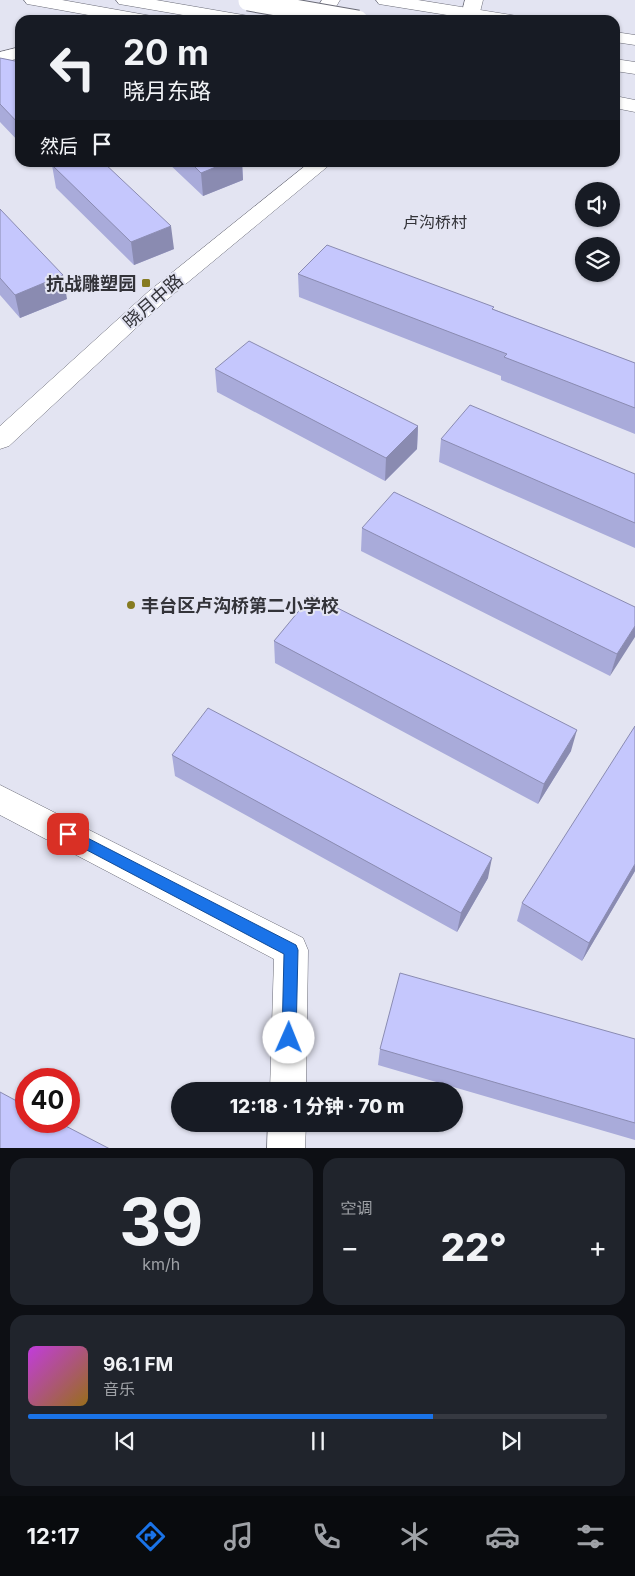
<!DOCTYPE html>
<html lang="zh">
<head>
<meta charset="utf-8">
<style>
	:root { --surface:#171b24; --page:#20242c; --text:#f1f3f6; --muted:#9ea1a6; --line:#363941; --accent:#1a73e8 }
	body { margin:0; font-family:Inter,"Noto Sans SC",sans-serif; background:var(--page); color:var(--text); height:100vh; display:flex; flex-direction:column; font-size:19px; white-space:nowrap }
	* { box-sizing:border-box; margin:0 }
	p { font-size:16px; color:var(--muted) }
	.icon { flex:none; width:28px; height:28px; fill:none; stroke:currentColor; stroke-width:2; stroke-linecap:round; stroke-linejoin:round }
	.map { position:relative; height:1148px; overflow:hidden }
	.sheet { display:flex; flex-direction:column; gap:10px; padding:10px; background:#0d0f14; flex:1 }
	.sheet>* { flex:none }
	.guide { position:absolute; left:15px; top:15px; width:605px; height:152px; border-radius:15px; box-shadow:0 1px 4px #0004; background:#171b24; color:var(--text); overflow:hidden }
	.tools { position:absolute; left:575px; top:182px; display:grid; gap:10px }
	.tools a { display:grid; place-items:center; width:45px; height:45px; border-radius:50%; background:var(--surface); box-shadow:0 1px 4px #0004; font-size:25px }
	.speed { position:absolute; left:15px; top:1068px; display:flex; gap:10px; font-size:25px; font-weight:700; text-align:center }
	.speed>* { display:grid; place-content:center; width:65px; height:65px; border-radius:50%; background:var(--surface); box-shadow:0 1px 4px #0004; line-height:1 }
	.speed .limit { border:8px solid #d22; background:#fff; color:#111 }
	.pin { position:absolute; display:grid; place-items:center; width:42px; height:42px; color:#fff; margin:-21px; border-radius:10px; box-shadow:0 2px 8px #0006 }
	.me { position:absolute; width:55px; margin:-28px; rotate:1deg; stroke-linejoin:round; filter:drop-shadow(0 0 4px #0008) }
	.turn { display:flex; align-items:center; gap:18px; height:105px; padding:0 25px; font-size:22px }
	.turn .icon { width:65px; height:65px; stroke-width:2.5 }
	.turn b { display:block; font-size:35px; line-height:42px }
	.then { display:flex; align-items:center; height:48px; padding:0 25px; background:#0003; gap:10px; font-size:19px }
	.big { font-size:38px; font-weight:800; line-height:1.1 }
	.sheet .tile { flex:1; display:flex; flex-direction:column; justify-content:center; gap:8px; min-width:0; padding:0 18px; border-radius:15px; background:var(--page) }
	.sheet .dial { align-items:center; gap:0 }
	.dial b { font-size:65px; line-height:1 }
	.song { display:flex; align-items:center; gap:15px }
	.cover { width:60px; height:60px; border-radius:8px; background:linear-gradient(135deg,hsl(290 70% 55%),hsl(40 70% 35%)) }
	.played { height:5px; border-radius:2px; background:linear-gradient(90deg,var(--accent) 70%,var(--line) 70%) }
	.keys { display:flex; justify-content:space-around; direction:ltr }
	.heat { display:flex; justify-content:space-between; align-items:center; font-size:28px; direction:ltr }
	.sheet .tiles { flex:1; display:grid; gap:10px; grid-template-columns:1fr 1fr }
	.tile:last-child { grid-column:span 2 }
	.trip { position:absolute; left:171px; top:1082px; width:292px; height:50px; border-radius:25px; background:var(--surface); box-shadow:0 1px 4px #0004; font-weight:800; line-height:50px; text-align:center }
	.menu { display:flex; height:80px; justify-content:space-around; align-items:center; background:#090b0e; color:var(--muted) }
	.menu .icon { width:35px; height:35px }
	.menu .on { color:var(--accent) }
	.menu b { font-size:22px; color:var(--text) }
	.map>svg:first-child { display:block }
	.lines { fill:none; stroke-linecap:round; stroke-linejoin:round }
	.minor-casing { stroke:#6a6b77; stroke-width:1 }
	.highway-casing { stroke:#6a6b77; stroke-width:1 }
	.minor { fill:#fff; fill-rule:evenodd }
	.highway { fill:#fff; fill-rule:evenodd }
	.highway-bridge-casing { stroke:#6a6b77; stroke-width:21; stroke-linecap:butt }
	.highway-bridge { stroke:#fff; stroke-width:19 }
	.wall { fill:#a9abda }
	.shaded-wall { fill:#8a8bb1 }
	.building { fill:#c5c7fd; stroke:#8a8bb1 }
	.route { fill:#1a73e8; stroke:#114b97 }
	.poi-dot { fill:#867b21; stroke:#e3e4f2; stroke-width:2 }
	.labels { text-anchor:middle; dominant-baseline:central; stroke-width:4; stroke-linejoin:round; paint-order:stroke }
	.far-quarter-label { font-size:16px; fill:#333339; stroke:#e3e4f2 }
	.poi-label { font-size:18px; font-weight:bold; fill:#333339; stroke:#e3e4f2; text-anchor:end }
	.street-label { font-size:18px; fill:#333339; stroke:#e3e4f2 }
</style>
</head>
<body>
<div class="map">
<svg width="635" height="1149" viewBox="0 0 635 1149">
	<rect width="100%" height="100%" fill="#e3e4f2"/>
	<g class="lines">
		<g class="minor-casing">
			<path id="minor" d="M322,0H340L328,20H310Z
				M465,0H483L478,20H460Z
				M20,47V58L0,63V52Z
				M310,162H333L164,302L9,446L0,449V426L148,292Z
				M0,785L303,938L308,950L306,1091H270L274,959L0,815Z
				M268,1124H306L305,1149H267Z"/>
		</g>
		<g class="highway-casing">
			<path id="highway" d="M24,0H62L146,15L152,16L155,20H116L33,5L27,4Z
				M116,0H156L243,15L249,16L252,20H212L125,5L119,4Z
				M376,0H418L511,15L517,16L520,20H478L385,5L379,4Z
				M615,32L635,35V45L615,42Z
				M615,59L635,62V74L615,71Z
				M615,96L635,100V112L615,108Z"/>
		</g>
		<use href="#minor" class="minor"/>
		<use href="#highway" class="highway"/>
		<g class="highway-bridge-casing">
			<path id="highway-bridge" d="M248,1L358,20"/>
		</g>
		<use href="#highway-bridge" class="highway-bridge"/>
	</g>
	<path class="wall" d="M0,58L20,62V143L0,122Z
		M167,162H242L243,180L203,196Z
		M52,165L174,249L134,265L56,188Z
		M0,209L67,299L20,318L0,295Z
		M298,274L493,309L635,363V434L501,380V376L299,297Z
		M215,369L418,426L417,449L385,481L217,392Z
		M441,439L635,474V548L439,462Z
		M362,528L635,607L610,676L361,551Z
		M274,641L571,751L538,804L275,663Z
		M172,755L488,878L457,932L175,776Z
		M635,871L582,961L517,921L522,903Z
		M635,1039V1140L378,1065L380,1049Z"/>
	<path class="shaded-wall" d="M228,162H242L243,180L203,196L201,173Z
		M171,226L174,249L134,265L131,242Z
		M63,275L67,299L20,318L15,295Z
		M418,426L417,449L385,481L386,458Z
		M635,626V637L610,676L617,654Z
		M577,730L571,751L538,804L544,784Z
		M492,858L488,878L457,932L461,913Z
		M635,864V871L582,961L589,943Z"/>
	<path class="building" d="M0,58L20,62V125L0,104Z
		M60,162H103L171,226L131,242L52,165Z
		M190,162H228L201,173Z
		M0,209L63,275L15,295L0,278Z
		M327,245L494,307L492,309L635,363V408L504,357L507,354L298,274Z
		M249,341L418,426L386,458L215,369Z
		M470,405L635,474V523L441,439Z
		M394,492L635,607V626L617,654L362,528Z
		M312,595L577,730L544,784L274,641Z
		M208,708L492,858L461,913L172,755Z
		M635,726V864L589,943L522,903Z
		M400,973L635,1039V1123L380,1049Z
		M0,1092L26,1106V1121H56L110,1149H0Z"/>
	<path class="route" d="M68,828L296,945L298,950L296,1038L294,1044L289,1046L284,1044L282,1038L284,954L64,838L62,834L64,830Z"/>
	<g class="poi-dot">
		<rect x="141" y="278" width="10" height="10" rx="2.5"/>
		<circle cx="131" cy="605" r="5"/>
	</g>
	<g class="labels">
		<g class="far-quarter-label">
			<text x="435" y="222">卢沟桥村</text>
		</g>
		<g class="poi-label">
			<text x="136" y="283">抗战雕塑园</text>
			<text x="141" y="605" text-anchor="start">丰台区卢沟桥第二小学校</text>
		</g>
		<g class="street-label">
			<text transform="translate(153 301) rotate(-41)">晓月中路</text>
		</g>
	</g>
</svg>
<div class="tools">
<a><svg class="icon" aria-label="sound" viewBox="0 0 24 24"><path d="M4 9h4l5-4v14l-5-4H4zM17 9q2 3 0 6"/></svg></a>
<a><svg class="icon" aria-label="layers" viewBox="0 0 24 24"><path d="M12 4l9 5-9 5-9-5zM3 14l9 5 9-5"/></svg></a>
</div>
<div class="speed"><div class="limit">40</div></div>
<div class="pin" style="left:68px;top:834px;background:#d93025"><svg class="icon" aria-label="arrive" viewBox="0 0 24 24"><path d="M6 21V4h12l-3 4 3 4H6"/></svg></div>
<svg class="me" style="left:289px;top:1038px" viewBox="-20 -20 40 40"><circle r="19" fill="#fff"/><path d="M0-13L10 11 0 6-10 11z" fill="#1a73e8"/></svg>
<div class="trip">12:18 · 1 分钟 · 70 m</div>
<div class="guide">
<div class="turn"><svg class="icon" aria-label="left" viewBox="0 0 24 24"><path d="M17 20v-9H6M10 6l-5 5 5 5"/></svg><div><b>20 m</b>晓月东路</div></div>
<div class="then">然后<svg class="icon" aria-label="arrive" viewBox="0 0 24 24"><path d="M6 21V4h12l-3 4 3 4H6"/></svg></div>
</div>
</div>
<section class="sheet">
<div class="tiles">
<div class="tile dial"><b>39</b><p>km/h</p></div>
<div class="tile"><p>空调</p>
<div class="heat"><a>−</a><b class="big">22°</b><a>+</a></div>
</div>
<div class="tile">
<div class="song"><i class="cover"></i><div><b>96.1 FM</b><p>音乐</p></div></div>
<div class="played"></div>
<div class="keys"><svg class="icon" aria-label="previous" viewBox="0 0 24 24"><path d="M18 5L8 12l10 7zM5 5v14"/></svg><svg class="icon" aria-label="pause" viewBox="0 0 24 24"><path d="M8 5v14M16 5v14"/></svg><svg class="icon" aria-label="next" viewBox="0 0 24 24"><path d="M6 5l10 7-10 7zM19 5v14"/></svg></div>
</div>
</div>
</section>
<nav class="menu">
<b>12:17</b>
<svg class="icon on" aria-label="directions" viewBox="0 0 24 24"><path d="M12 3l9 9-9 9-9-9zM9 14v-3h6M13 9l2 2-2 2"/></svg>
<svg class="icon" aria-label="music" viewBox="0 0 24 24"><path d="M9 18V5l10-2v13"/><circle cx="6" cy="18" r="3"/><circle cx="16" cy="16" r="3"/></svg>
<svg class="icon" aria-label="phone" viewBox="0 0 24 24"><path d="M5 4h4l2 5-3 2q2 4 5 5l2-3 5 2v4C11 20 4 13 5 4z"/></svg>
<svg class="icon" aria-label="climate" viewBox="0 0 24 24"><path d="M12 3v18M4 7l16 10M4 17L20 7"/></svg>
<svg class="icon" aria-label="car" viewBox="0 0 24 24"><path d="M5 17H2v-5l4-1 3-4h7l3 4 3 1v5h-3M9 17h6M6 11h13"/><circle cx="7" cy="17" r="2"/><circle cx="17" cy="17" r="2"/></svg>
<svg class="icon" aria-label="filters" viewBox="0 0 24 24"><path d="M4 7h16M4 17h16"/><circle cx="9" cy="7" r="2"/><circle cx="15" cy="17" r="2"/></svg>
</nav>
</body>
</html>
